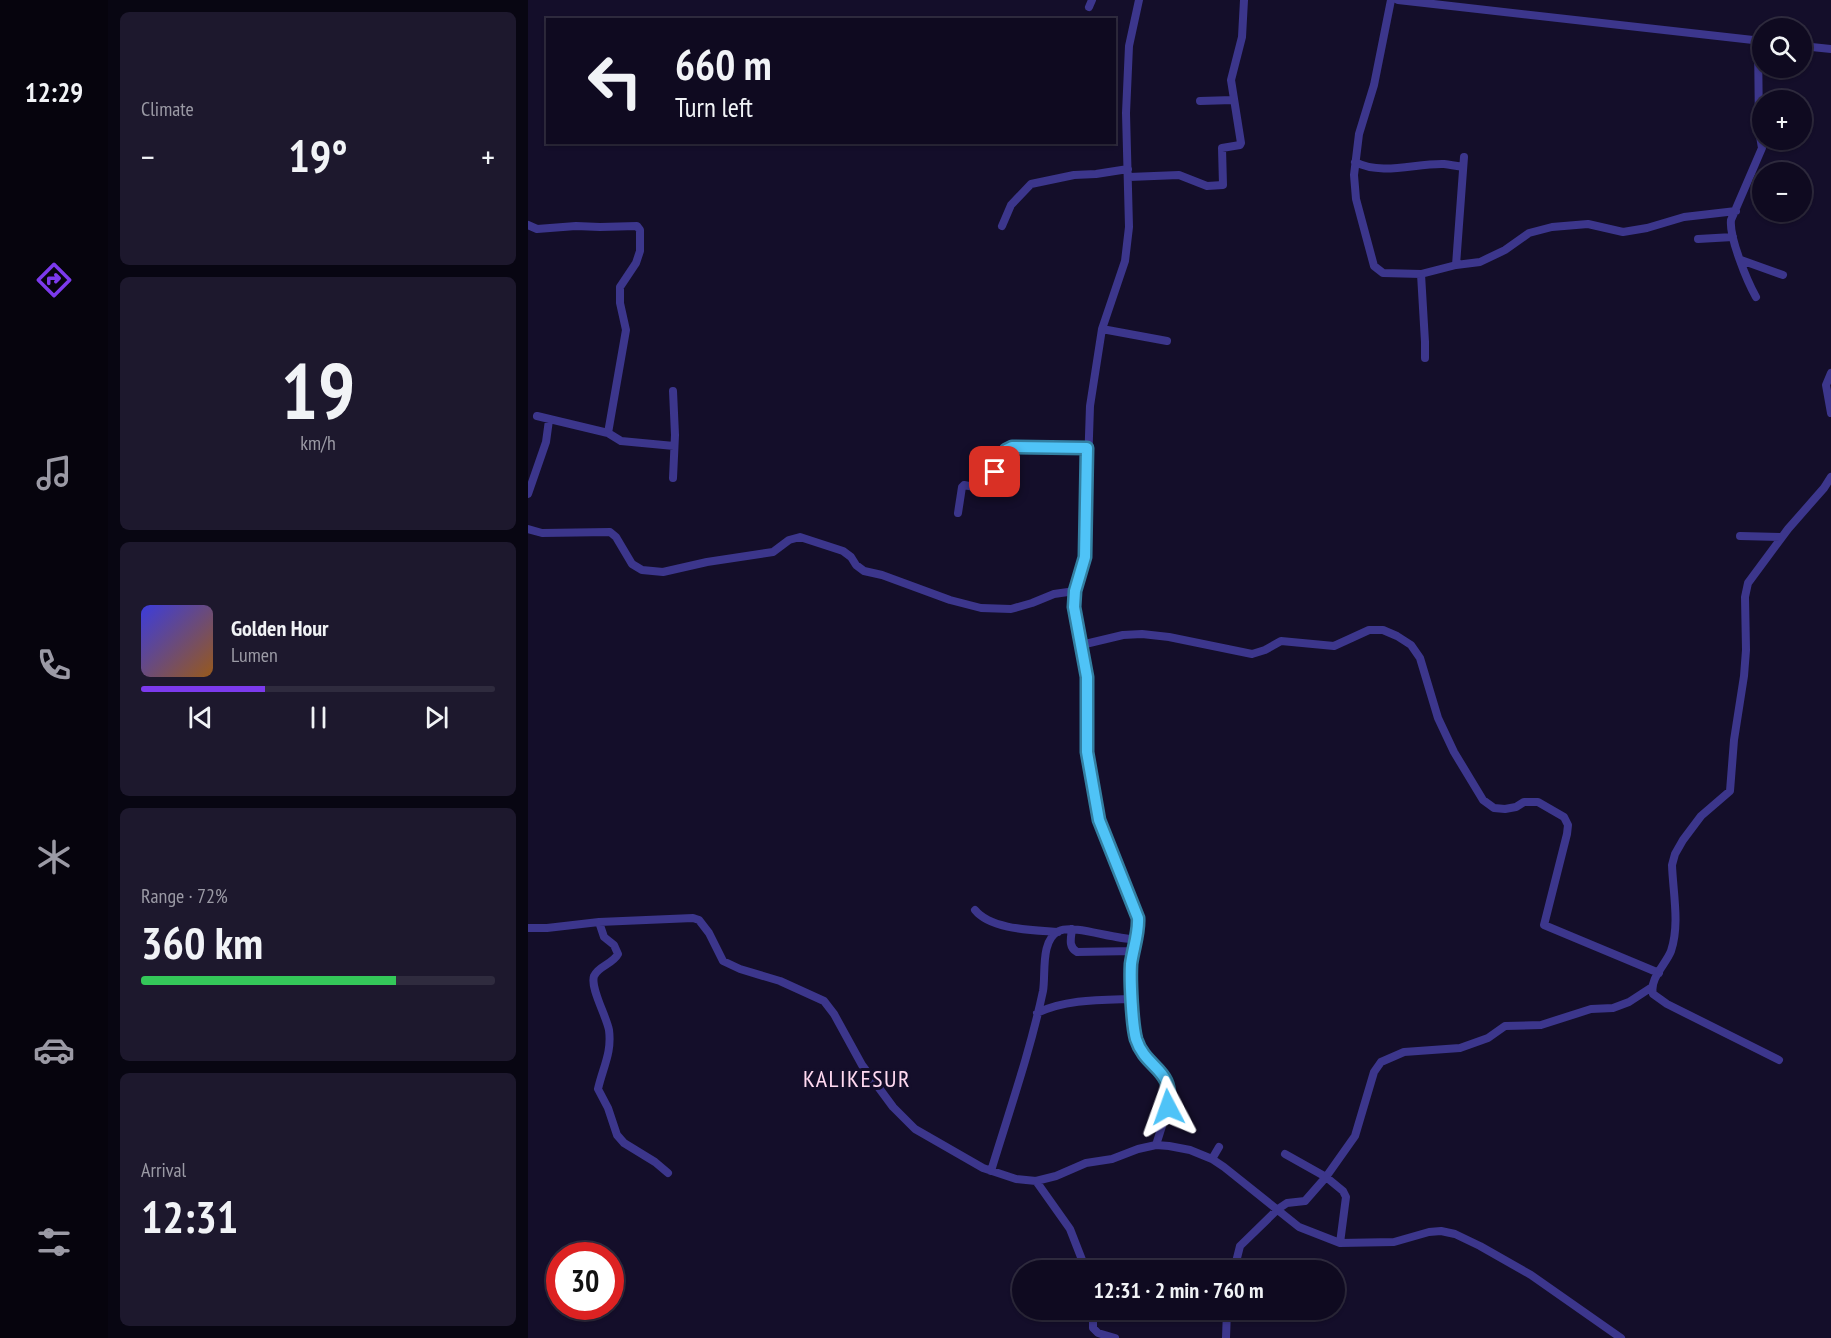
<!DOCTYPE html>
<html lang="en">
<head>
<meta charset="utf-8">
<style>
	:root { --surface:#0f0a20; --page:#1d182d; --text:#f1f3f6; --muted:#9b9aa5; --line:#2f2b3e; --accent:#7c3aed }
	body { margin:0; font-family:"PT Sans Narrow",sans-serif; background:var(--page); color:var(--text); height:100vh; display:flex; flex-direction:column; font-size:22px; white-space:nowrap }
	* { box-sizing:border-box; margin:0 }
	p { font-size:20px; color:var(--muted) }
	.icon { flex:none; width:33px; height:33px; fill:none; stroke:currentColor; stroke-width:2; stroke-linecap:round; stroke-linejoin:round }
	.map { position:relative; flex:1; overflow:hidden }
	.panel { display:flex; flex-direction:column; gap:12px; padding:12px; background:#080612; width:420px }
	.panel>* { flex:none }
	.hud { position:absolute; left:18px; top:18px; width:570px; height:126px; border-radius:0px; box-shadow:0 2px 4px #0004,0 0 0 2px var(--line); background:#0f0a20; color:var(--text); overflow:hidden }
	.tools { position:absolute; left:1224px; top:18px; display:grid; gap:12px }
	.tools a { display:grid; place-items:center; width:60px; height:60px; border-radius:50%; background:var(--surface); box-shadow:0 2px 4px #0004,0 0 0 2px var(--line); font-size:30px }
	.speed { position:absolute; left:18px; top:1242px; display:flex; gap:12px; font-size:30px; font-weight:700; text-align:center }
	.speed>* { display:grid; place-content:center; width:78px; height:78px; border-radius:50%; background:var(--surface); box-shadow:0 2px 4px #0004,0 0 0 2px var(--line); line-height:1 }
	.speed .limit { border:9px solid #d22; background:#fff; color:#111 }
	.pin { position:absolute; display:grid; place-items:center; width:51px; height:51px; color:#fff; margin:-26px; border-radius:12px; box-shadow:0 3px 9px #0006 }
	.me { position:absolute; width:66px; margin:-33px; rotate:356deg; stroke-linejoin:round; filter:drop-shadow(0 0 4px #0008) }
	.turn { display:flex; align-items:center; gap:21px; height:126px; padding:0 30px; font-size:27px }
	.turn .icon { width:78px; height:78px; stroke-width:2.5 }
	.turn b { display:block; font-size:42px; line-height:51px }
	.big { font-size:45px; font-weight:600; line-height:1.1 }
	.panel .tile { flex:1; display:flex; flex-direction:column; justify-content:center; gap:9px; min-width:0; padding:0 21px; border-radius:9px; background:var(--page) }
	.panel .dial { align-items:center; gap:0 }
	.dial b { font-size:78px; line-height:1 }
	.song { display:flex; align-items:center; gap:18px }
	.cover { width:72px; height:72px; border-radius:9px; background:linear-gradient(135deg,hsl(240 70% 55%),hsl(30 70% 35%)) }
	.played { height:6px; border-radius:3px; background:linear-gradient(90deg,var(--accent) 35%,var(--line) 35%) }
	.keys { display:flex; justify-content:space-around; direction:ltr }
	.heat { display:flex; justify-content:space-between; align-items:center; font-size:33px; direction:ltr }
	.charge { height:9px; border-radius:4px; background:linear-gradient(90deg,#34c759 72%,var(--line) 0) }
	.trip { position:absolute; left:484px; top:1260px; width:333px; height:60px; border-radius:30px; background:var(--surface); box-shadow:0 2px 4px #0004,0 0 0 2px var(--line); font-weight:600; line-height:60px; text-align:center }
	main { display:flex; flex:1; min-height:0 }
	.dock { display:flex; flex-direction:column; width:108px; justify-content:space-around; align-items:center; background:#06040d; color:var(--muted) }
	.dock .icon { width:42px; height:42px }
	.dock .active { color:var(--accent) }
	.dock b { font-size:27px; color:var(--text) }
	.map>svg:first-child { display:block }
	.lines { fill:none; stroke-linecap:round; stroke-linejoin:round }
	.minor { stroke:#3c368c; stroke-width:8 }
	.route-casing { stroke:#337fa1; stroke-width:15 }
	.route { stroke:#4fc3f7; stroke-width:10 }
	.labels { text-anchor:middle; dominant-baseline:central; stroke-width:6; stroke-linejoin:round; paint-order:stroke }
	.quarter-label { font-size:24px; letter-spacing:1.5px; fill:#ffd9f0; stroke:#140e2a }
</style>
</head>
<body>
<main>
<nav class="dock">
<b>12:29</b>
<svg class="icon active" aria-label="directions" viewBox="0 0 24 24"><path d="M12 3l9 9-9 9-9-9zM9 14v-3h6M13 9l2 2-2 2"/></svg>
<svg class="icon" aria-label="music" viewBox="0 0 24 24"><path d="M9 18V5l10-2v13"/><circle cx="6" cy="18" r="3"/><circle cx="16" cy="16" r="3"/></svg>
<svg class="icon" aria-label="phone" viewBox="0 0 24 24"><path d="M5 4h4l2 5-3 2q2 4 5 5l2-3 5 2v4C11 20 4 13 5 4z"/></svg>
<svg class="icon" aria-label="climate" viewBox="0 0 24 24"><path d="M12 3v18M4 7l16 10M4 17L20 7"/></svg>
<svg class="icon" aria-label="car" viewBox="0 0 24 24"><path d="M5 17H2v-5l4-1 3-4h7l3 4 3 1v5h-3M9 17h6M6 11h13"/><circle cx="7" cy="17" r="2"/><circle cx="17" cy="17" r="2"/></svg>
<svg class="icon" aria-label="filters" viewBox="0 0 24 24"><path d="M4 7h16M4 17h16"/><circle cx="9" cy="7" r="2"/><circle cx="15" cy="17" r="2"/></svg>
</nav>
<section class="panel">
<div class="tile"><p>Climate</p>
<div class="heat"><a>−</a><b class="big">19°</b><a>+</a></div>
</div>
<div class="tile dial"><b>19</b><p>km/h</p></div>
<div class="tile">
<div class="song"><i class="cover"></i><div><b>Golden Hour</b><p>Lumen</p></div></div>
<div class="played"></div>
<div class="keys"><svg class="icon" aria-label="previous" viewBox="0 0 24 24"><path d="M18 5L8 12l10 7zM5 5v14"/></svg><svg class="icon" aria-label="pause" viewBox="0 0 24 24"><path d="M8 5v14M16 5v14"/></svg><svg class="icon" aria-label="next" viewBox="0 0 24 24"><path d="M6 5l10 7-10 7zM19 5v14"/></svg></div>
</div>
<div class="tile"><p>Range · 72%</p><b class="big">360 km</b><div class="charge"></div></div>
<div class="tile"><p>Arrival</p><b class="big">12:31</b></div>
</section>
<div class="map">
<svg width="1303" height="1338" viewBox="0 0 1303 1338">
	<rect width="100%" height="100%" fill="#140e2a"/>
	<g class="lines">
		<path class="minor" d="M611,0L601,46L598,113L601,227L597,261L574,329L562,406L557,557L547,591L546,607L559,677V752L571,820L610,918V929L603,969L608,1038L615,1053L640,1083L641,1090L640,1107L628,1145
			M863,0L846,85L831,134L826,175L828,199L846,266L855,273L893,274L928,265L952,262L977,250L1001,233L1024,227L1060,224L1095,232L1119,228L1156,217L1208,211
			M870,0L1234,41
			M561,7L564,0
			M1274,46L1303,49
			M672,101L705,100
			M827,162C855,176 887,163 916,164C923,165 929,166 935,167
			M601,177L651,175L679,186L695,185L694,148L712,145L713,143L703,80L714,37L716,0
			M0,225L9,229L48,226L72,227L109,226L112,230V251L108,263L92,287V303L98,330L80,433
			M474,226L483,205L503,184L546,175L568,174L600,169
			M1170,239L1205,237
			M1213,260L1255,275
			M928,265L936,157
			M893,274L897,342V358
			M1228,297C1219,281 1201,237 1203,220L1234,148L1231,130L1230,40
			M574,329L639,341
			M1303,373L1298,385L1303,413
			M9,416L80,433L93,441L146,446
			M145,478L147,435L145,391
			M0,494L18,442L21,420
			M430,513L434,487L436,485L451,488L462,483L478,450L484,447L559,448
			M0,529L14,533L82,532L88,537L104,564L114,570L135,572L179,562L245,552L261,540L272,537L315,551L323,557L328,565L336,571L354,575L422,600L453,608L483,609L504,603L526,594L547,591
			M1212,536L1254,537
			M553,645L595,635L614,634L641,637L724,654L737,650L753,641L806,646L841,630H855L869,636L883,645L892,658L910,718L926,752L955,800L966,808L977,809L988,807L996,802H1010L1036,817L1040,825L1039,834L1016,925L1131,973
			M447,910C463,930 506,930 530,932
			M71,922L76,937L86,945L90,954C85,964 70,966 66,976C62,988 78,1015 81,1030C84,1053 75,1067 70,1089L80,1108L89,1135L96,1143L127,1162L140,1173
			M0,928H19L71,922L165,918L171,920L181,933L195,961L212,969L252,981L296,1001L306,1014L334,1065L365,1107L387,1129L455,1168L488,1179L508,1181L528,1176L558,1163L584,1159L610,1149L628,1145L641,1146L662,1150L684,1159L696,1167L771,1227L812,1243L866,1242L901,1232L913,1231L927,1234L952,1246L1003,1275L1093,1338
			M544,929C543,938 540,947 549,952L605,951
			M509,1013C538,999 573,1000 605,999
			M1251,1060L1139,1004L1125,994C1121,979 1138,964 1143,951C1152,924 1145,893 1144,865L1147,854L1155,840L1173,816L1202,791L1206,740L1216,676L1218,650L1217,597L1220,583L1260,529L1296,488L1303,477
			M684,1159L691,1147
			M463,1171C481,1112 502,1052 515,991C518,974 512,940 531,931C546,924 587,940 607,939
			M508,1181L542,1229L558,1270
			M812,1243L818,1197L815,1191L798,1177L827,1136L846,1072L853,1062L876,1052L932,1048L960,1038L977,1026L1013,1025L1063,1009L1085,1008L1101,1002L1124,987
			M706,1270L712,1246L750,1209L759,1203L777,1201L798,1177L757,1154
			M565,1310V1328L570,1333L587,1338
			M698,1338L699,1310"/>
	</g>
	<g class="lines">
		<g class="route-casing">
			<path id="route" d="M467,472L478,450L484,447L559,448L557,557L547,591L546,607L559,677V752L571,820L610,918C611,933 605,949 603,964C602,980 604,1024 608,1039C618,1070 647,1068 640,1107"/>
		</g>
		<use href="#route" class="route"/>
	</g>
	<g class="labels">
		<g class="quarter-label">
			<text x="329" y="1078">KALIKESUR</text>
		</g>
	</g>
</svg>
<div class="tools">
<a><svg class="icon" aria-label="search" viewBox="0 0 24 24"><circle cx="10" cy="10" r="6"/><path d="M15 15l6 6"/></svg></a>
<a>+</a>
<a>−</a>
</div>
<div class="speed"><div class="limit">30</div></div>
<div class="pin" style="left:467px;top:472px;background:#d93025"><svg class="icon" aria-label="arrive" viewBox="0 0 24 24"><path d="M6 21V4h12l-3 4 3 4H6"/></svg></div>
<svg class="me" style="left:640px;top:1107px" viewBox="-20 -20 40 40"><path d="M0-17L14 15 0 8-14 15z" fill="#4fc3f7" stroke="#fff" stroke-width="4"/></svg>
<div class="trip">12:31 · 2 min · 760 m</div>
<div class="hud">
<div class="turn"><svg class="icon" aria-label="left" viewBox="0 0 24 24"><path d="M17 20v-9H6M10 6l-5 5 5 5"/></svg><div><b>660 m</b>Turn left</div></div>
</div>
</div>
</main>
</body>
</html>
